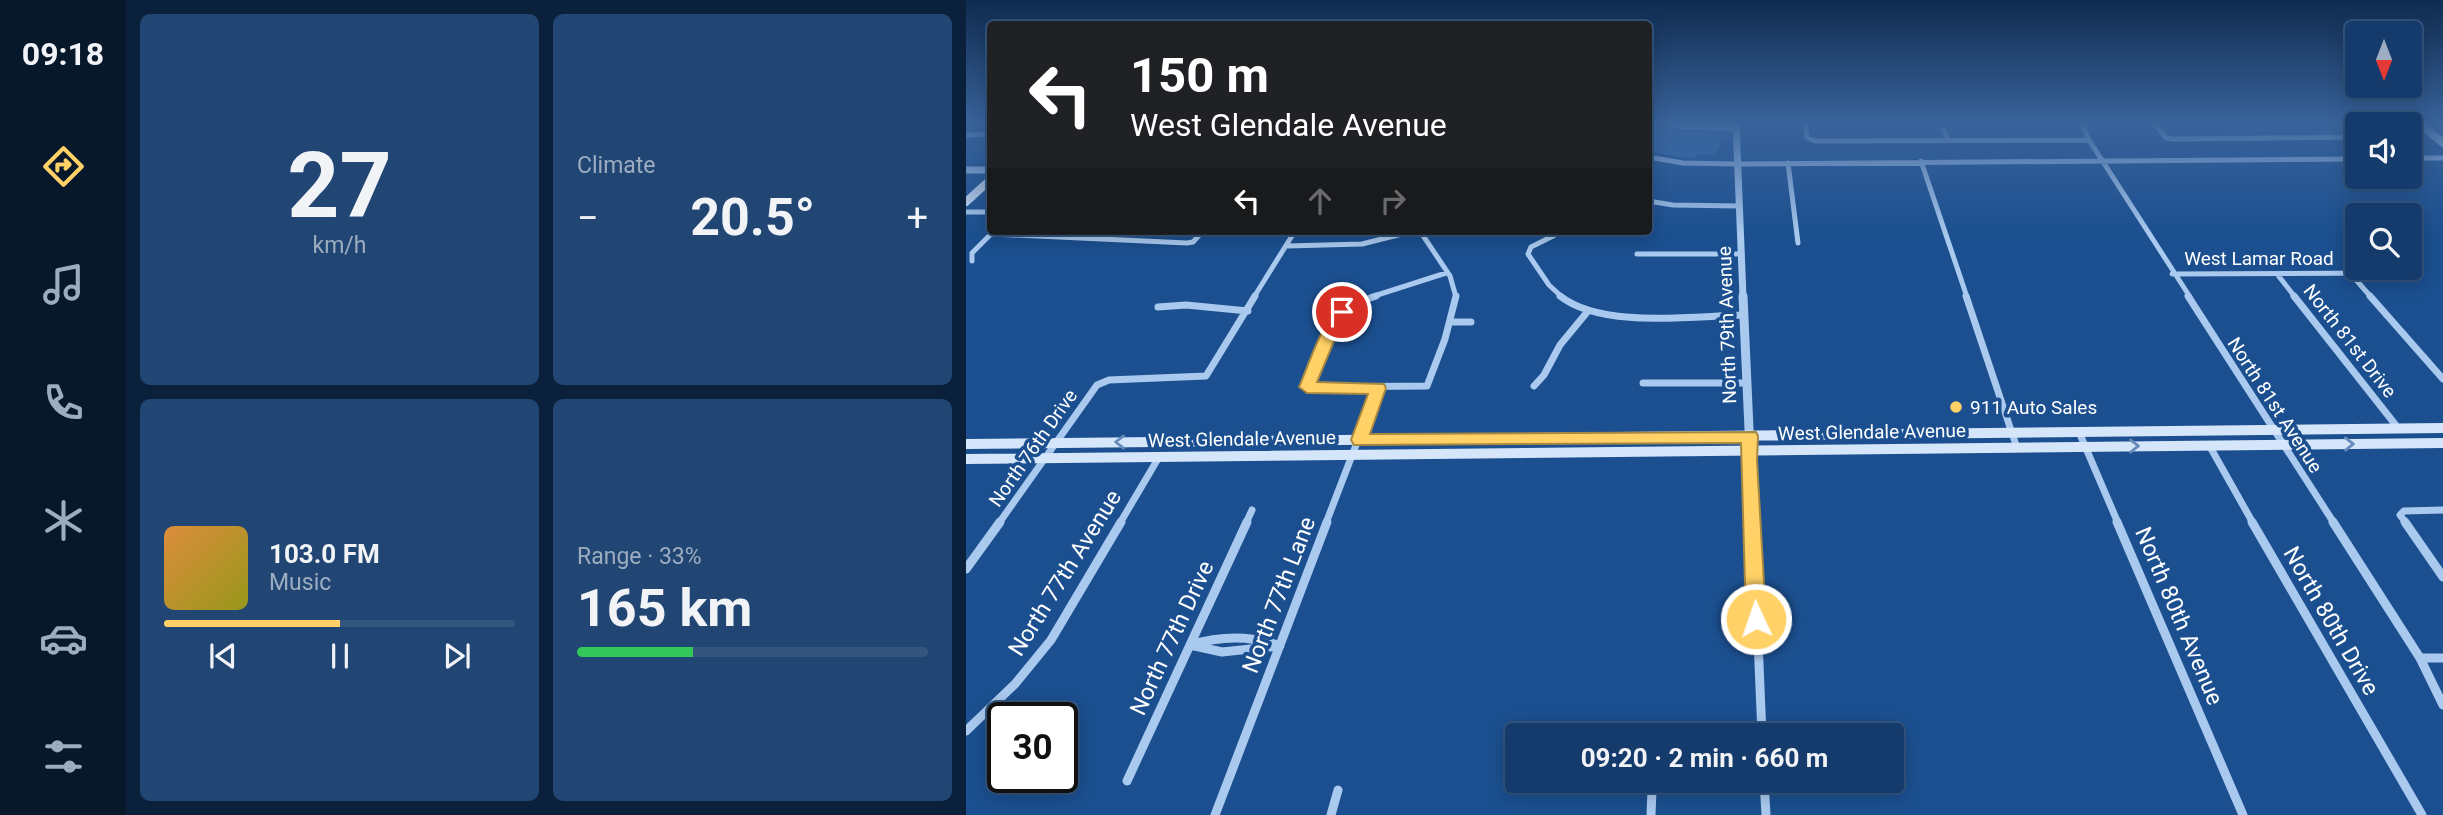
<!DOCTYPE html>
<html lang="en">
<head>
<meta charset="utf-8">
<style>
	:root { --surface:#143b6b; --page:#214673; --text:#f1f3f6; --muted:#9dadc1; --line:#33557e; --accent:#ffd166 }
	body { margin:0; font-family:Roboto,sans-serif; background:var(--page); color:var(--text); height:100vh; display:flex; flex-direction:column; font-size:26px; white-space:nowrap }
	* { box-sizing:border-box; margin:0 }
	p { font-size:23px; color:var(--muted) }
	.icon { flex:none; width:38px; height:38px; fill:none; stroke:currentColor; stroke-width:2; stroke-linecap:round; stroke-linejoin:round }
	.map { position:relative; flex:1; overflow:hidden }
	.panel { display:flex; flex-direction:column; gap:14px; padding:14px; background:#0b203b; width:840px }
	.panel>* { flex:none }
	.banner { position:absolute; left:21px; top:21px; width:665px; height:214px; border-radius:7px; box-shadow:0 4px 18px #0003,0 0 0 2px var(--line); background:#202124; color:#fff; overflow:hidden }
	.needle { width:46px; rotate:180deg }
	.buttons { position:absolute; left:1379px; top:21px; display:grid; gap:14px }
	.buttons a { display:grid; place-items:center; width:77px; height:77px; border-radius:7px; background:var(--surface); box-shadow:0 4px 18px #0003,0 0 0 2px var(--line); font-size:35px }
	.speed { position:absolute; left:21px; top:702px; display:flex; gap:14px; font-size:35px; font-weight:700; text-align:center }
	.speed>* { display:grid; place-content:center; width:91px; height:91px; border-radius:50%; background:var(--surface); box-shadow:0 4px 18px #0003,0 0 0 2px var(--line); line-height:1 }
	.speed .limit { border:4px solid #111; border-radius:10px; background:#fff; color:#111 }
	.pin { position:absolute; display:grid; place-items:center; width:60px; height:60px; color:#fff; margin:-30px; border:4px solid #fff; border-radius:50%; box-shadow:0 2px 7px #0007 }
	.me { position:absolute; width:77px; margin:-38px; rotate:357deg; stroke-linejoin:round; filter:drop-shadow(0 0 5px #0008) }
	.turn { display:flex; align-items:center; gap:24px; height:147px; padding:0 28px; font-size:32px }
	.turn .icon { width:91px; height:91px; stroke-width:2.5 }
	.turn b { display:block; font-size:49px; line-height:60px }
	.lanes { display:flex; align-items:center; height:66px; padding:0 28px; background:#0003; justify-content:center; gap:35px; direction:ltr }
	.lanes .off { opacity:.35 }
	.big { font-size:52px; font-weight:700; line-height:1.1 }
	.panel .tile { flex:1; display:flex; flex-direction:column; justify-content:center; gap:10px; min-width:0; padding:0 24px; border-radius:10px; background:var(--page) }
	.panel .dial { align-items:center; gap:0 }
	.dial b { font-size:91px; line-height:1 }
	.song { display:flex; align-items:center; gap:21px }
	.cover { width:84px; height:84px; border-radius:10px; background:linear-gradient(135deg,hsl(30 70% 55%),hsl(60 70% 35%)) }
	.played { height:7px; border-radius:4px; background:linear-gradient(90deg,var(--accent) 50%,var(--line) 50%) }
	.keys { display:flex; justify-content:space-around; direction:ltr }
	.heat { display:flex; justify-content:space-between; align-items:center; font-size:38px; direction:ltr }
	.charge { height:10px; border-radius:5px; background:linear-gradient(90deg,#34c759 33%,var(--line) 0) }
	.panel .tiles { flex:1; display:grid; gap:14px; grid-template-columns:repeat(2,1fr) }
	.trip { position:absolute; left:539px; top:723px; width:399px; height:70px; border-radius:7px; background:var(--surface); box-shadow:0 4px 18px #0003,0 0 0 2px var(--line); font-weight:700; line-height:70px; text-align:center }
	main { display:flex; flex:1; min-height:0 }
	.tab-bar { display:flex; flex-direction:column; width:126px; justify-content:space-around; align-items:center; background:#08182b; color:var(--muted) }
	.tab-bar .icon { width:49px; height:49px }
	.tab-bar .selected { color:var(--accent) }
	.tab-bar b { font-size:32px; color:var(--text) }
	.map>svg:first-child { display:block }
	.green { fill:#2e69ad }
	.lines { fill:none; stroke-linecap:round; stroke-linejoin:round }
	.minor-far2 { stroke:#a9c9ee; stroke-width:5 }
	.minor-far1 { stroke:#a9c9ee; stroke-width:7 }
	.minor { stroke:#a9c9ee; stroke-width:9 }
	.tertiary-far1 { stroke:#a9c9ee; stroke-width:7 }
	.tertiary { stroke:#a9c9ee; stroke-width:9 }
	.secondary-far1 { stroke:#d6e6fa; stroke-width:8 }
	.secondary { stroke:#d6e6fa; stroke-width:10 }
	.oneway { stroke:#668bba }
	.route { fill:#ffd166; stroke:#a68842; stroke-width:2 }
	.poi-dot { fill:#ffd166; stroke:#1b4f8f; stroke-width:2.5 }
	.labels { text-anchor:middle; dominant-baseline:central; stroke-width:7; stroke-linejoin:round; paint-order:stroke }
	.street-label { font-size:19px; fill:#fff; stroke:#1b4f8f }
	.poi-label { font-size:19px; fill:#fff; stroke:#1b4f8f; text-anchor:start }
	.near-street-label { font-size:23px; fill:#fff; stroke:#1b4f8f }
</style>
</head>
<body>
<main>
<nav class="tab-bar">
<b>09:18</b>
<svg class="icon selected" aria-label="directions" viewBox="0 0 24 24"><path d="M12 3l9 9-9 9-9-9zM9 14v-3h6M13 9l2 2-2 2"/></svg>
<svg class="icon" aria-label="music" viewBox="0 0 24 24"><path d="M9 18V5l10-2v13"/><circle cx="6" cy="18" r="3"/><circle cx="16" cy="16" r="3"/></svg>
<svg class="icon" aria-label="phone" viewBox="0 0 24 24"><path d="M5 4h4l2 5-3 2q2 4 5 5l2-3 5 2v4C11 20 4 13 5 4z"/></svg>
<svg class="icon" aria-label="climate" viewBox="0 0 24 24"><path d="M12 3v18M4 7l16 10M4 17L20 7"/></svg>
<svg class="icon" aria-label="car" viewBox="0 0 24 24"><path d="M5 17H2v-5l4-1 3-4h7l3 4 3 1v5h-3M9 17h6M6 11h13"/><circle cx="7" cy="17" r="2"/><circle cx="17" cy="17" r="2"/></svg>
<svg class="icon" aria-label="filters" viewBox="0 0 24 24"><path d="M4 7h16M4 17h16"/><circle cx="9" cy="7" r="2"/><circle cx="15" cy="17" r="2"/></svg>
</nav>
<section class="panel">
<div class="tiles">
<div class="tile dial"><b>27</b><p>km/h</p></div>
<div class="tile"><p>Climate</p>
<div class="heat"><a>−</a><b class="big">20.5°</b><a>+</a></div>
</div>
<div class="tile">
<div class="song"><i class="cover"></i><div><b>103.0 FM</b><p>Music</p></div></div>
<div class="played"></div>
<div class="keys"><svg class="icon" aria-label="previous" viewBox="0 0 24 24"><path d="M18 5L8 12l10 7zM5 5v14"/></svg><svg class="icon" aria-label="pause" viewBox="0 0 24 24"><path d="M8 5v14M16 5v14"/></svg><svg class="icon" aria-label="next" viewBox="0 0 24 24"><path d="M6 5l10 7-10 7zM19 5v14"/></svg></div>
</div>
<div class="tile"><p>Range · 33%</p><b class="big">165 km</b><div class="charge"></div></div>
</div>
</section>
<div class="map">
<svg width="1477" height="815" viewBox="0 0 1477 815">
	<rect width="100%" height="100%" fill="#1b4f8f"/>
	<path class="green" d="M683,122L714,131L749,133L757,136L749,155L733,154L726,159L683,151Z"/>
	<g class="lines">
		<path class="minor-far2" d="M702,122L719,127L771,129
			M839,122L841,138L850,141L1123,140
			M1115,122L1123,140L1224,297
			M1187,122L1200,138L1207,139L1391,137
			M1405,122L1408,124
			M977,129L982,140
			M0,135L24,134
			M682,157L717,163L772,164L1391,159
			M1444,158H1477
			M955,161L1001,297
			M822,163L832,243
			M682,201L707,205L774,206
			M0,212H24
			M454,231L484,276L490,297
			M26,234L221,243L227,242L237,231
			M321,246L396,244L448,231
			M671,254H776
			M6,261V253L28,231
			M1384,273L1405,297
			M1206,274L1421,273
			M1311,274L1329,297
			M288,297L329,231
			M405,297L480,273
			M596,297L583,285L562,254L565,247L597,231"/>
		<path class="minor-far1" d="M410,296C361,312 359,343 341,387L461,386L479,339L490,296
			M594,296C636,329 726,316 777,315
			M1000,296L1051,448
			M1222,296L1368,523
			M1328,296L1432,428
			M1404,296L1477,379
			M192,307L220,305L282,311
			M484,322H505
			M677,383H781
			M568,386L578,375L594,345L622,311
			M1113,432L1152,523
			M1243,445L1287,523
			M784,451L787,523
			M33,523L131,385L143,380L240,376L289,296
			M154,523L193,457
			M280,523L286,510
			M360,523L412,388
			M1440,523L1434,515L1438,511L1477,510"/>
		<path class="minor" d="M787,522L796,735
			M1151,522L1277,815
			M1286,522L1456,815
			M1367,522L1454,658L1477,705
			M1439,522L1477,577
			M0,569L34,522
			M224,645C254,636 284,635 314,646
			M224,645L256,652L314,646
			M1454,658H1477
			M0,731L49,684L85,640L155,522
			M798,780L800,815
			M161,781L281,522
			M249,815L361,522
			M365,815L372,790
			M685,815L686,790"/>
		<path class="tertiary-far1" d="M770,122L777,297
			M0,170H24"/>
		<path class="tertiary" d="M777,296L784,451"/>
		<path class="secondary-far1" d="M1452,122L1477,143
			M0,202L24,180"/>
		<path class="secondary" d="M0,444L1477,428
			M0,459L1477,443"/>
	</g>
	<defs><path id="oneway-chevron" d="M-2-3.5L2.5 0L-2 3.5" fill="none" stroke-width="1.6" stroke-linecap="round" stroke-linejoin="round" transform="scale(1.75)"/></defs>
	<g class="oneway">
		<use href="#oneway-chevron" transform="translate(154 442) rotate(180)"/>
		<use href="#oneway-chevron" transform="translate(1383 444) rotate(-1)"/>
		<use href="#oneway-chevron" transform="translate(1168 446) rotate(-1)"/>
	</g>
	<linearGradient id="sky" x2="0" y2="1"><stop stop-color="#0f2b4f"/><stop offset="0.52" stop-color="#39639b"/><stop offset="1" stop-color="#39639b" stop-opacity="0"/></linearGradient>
	<rect width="1477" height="236" fill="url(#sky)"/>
	<path class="route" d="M376,307L383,312L376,322L351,382L418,384L420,388L404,434L790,432L792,436L791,460L800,619L797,625L790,628L783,625L780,619L775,443L388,445L385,440L402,394L341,393L333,387C341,369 359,313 376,307Z"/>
	<circle class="poi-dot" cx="990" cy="407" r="7"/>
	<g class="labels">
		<g class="street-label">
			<text x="1293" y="258">West Lamar Road</text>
			<text transform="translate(761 325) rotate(-92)">North 79th Avenue</text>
			<text transform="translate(1384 341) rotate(52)">North 81st Drive</text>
			<text transform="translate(1309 405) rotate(57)">North 81st Avenue</text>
			<text transform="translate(906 432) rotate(-1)">West Glendale Avenue</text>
			<text transform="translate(276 439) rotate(-1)">West Glendale Avenue</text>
			<text transform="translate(67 448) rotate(-55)">North 76th Drive</text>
		</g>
		<g class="poi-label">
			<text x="1004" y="407">911 Auto Sales</text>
		</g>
		<g class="near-street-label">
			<text transform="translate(99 573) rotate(-58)">North 77th Avenue</text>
			<text transform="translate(313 595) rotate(-69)">North 77th Lane</text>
			<text transform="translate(1213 616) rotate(67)">North 80th Avenue</text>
			<text transform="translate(1365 621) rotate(60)">North 80th Drive</text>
			<text transform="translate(206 638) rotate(-65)">North 77th Drive</text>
		</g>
	</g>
</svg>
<div class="buttons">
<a><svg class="needle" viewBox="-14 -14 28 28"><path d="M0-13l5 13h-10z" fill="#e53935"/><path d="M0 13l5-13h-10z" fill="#9dadc1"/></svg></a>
<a><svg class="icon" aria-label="sound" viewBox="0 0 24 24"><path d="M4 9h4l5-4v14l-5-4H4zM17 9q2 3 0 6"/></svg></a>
<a><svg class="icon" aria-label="search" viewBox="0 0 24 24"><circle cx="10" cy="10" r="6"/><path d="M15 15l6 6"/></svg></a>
</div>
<div class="speed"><div class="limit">30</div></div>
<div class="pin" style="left:376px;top:312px;background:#d93025"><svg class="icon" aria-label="arrive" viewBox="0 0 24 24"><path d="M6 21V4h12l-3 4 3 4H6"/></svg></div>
<svg class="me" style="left:790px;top:619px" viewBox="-20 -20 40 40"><circle r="17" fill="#ffd166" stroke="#fff" stroke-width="3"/><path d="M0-11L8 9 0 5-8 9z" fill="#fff"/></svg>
<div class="trip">09:20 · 2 min · 660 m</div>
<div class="banner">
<div class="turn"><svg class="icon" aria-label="left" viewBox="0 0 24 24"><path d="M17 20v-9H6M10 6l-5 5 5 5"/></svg><div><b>150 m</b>West Glendale Avenue</div></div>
<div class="lanes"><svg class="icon" aria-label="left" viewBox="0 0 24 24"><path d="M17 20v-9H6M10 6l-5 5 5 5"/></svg><svg class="icon off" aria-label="ahead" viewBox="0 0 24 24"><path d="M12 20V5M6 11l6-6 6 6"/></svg><svg class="icon off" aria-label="right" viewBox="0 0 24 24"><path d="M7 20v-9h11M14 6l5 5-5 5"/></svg></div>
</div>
</div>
</main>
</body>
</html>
